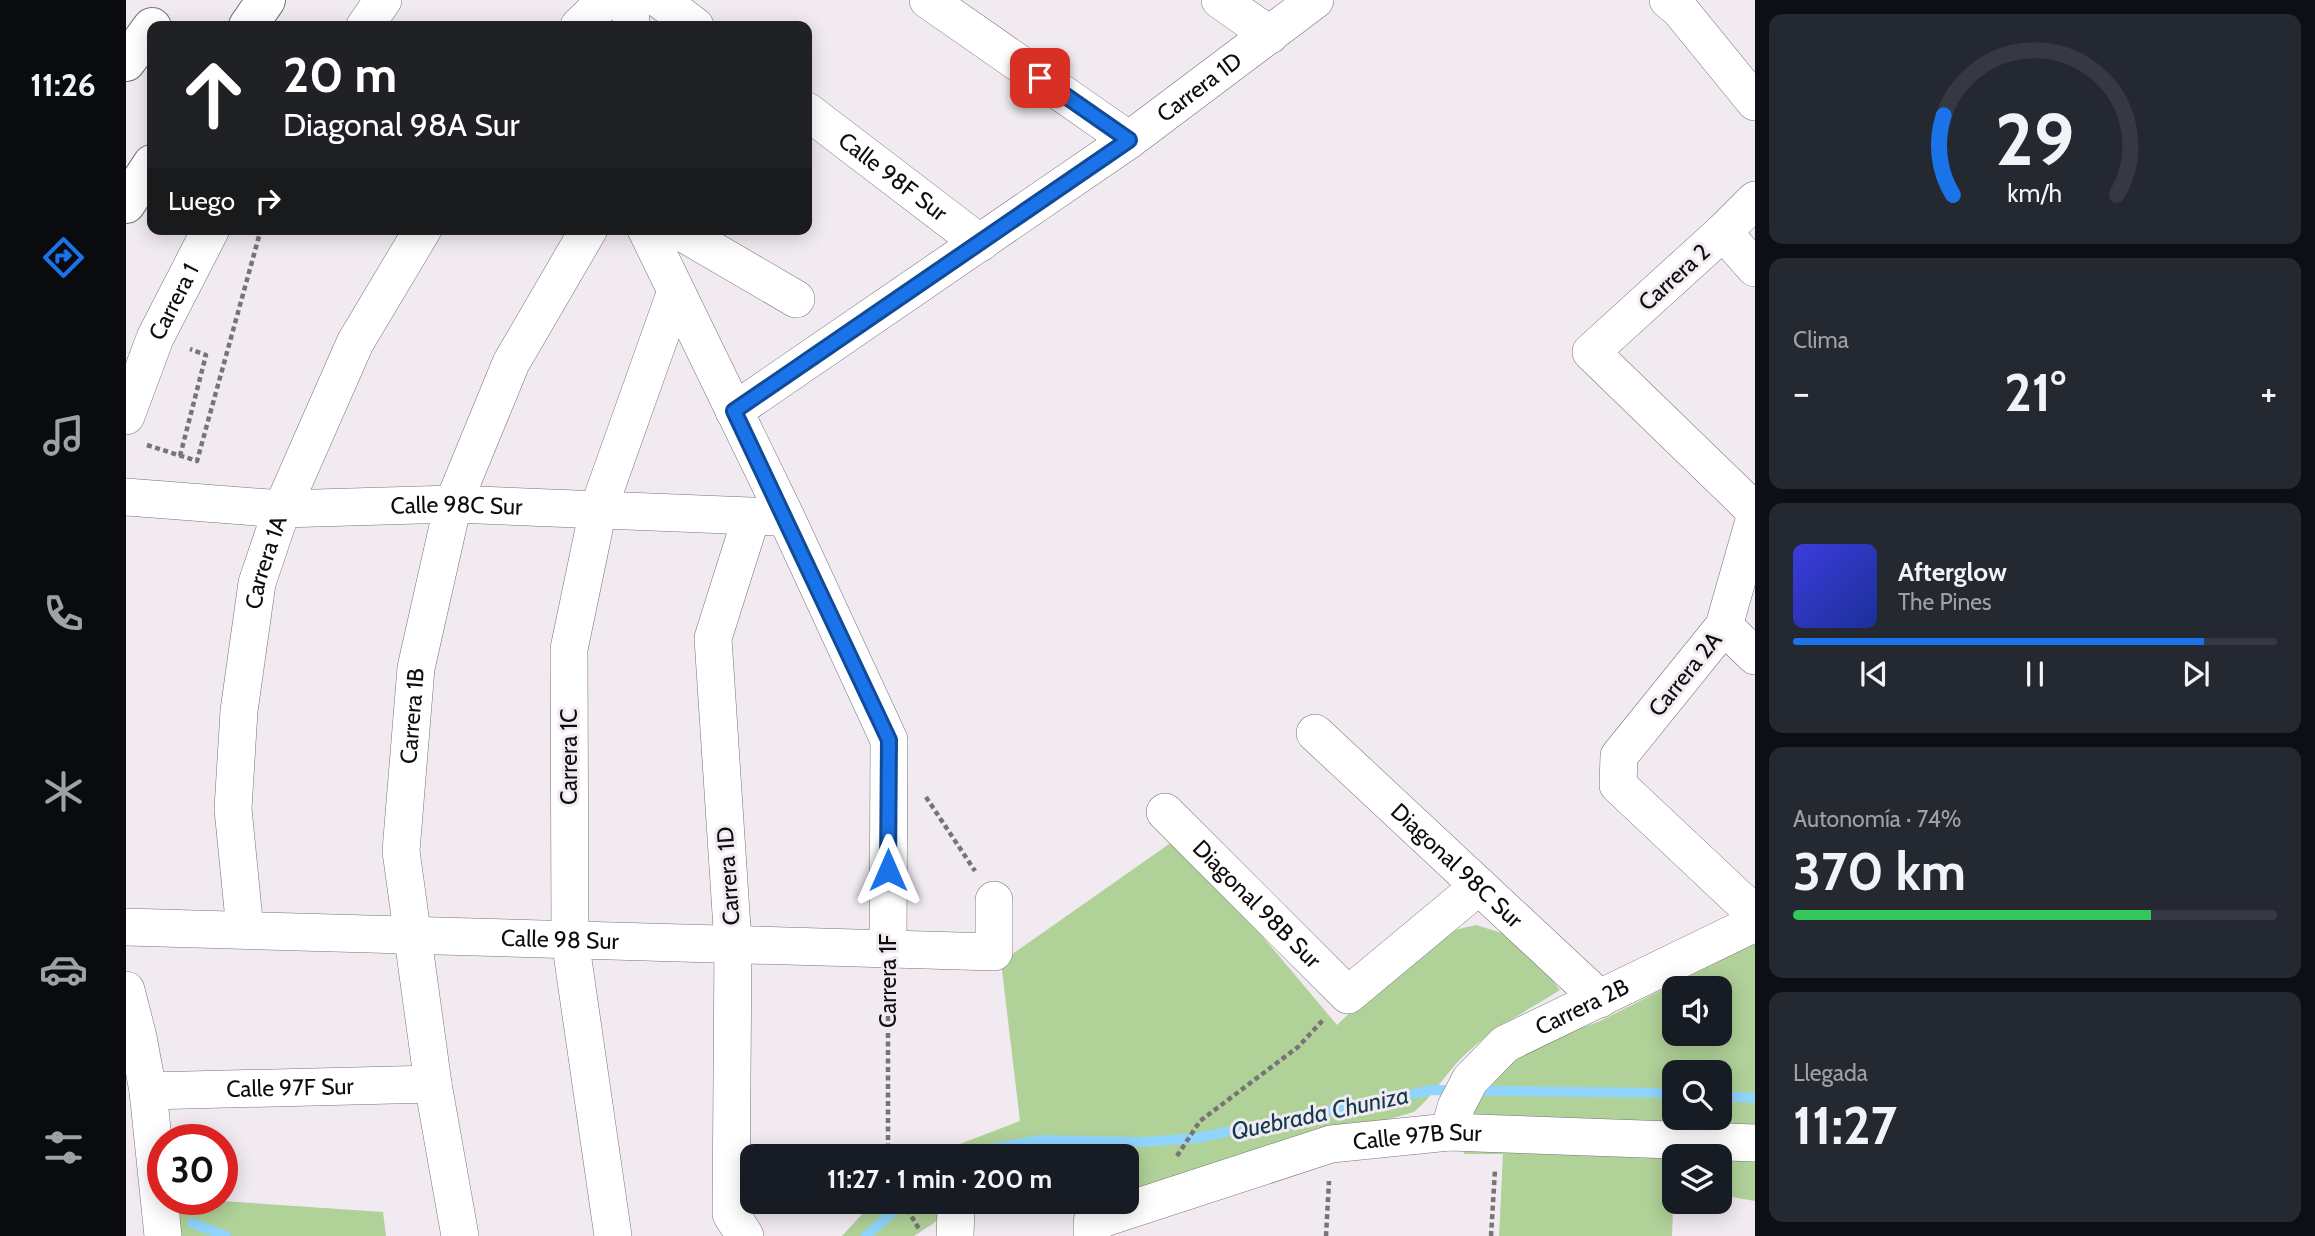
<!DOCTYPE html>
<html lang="es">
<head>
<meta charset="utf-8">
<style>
	:root { --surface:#171b24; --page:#242831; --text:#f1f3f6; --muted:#9ea1a6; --line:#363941; --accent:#1a73e8 }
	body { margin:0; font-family:Cabin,sans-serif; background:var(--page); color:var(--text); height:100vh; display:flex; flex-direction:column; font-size:26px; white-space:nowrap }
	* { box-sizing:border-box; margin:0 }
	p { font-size:23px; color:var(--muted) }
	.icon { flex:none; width:38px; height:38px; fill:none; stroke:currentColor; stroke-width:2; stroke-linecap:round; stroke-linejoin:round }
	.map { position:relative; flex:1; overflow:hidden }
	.drawer { display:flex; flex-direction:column; gap:14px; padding:14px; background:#0d0f14; width:560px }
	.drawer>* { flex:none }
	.hud { position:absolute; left:21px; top:21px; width:665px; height:214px; border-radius:14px; box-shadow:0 4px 18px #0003; background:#202124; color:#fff; overflow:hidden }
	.buttons { position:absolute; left:1536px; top:976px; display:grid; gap:14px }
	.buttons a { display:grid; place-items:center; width:70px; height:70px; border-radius:14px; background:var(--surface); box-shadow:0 4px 18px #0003; font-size:35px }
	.speed { position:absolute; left:21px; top:1124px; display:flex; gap:14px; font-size:35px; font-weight:700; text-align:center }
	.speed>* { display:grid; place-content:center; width:91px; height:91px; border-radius:50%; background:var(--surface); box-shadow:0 4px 18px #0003; line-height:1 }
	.speed .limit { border:10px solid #d22; background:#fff; color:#111 }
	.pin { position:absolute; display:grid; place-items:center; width:60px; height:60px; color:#fff; margin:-30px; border-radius:14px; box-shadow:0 4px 10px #0006 }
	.me { position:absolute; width:77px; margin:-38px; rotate:0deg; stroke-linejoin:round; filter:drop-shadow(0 0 5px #0008) }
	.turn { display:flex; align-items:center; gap:24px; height:147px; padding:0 21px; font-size:32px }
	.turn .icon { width:91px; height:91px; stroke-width:2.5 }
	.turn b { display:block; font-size:49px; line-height:60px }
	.then { display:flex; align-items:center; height:66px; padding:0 21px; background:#0003; gap:14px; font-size:26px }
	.big { font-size:52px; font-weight:700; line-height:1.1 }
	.drawer .widget { flex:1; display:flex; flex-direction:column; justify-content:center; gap:10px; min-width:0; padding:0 24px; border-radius:14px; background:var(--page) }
	.drawer .dial { align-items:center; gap:0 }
	.dial svg { height:182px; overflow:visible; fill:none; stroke:var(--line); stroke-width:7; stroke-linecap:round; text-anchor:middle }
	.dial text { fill:var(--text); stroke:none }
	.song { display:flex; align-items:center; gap:21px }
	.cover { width:84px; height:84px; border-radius:10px; background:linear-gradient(135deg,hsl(240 70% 55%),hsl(230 70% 35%)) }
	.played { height:7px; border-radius:4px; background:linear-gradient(90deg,var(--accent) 85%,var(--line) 85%) }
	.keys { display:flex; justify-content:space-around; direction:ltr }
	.heat { display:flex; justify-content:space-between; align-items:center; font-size:38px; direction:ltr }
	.charge { height:10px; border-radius:5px; background:linear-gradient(90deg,#34c759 74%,var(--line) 0) }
	.trip { position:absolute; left:614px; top:1144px; width:399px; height:70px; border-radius:14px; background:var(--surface); box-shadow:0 4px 18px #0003; font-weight:700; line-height:70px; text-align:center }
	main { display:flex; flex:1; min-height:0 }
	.menu { display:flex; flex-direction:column; width:126px; justify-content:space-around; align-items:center; background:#090b0e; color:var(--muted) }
	.menu .icon { width:49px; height:49px }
	.menu .selected { color:var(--accent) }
	.menu b { font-size:32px; color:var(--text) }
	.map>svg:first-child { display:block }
	.green { fill:#b0d198; fill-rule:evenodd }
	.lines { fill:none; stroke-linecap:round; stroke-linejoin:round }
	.stream { stroke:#90d5fd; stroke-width:10 }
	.minor-casing { stroke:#777278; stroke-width:38 }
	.highway-casing { stroke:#777278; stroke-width:40 }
	.path { stroke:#777377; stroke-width:4.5; stroke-dasharray:5 3.5; stroke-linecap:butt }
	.minor { stroke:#fff; stroke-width:37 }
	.highway { stroke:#fff; stroke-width:38 }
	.route-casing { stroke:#114b97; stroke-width:18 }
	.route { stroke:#1a73e8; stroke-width:12 }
	.labels { text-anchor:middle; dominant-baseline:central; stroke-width:6; stroke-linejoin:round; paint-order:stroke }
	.street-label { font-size:23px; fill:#0e0c0e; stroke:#f1ebf1 }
	.water-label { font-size:24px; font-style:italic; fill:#123a4e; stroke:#f1ebf1 }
</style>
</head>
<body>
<main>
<nav class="menu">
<b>11:26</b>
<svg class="icon selected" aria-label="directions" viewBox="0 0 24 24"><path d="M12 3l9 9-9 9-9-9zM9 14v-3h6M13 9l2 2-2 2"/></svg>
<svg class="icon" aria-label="music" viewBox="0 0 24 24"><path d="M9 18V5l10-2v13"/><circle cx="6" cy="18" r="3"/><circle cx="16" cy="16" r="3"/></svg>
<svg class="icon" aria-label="phone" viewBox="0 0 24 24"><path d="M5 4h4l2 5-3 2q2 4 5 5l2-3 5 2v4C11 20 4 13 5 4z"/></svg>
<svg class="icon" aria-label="climate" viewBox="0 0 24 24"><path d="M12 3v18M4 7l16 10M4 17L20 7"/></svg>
<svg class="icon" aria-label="car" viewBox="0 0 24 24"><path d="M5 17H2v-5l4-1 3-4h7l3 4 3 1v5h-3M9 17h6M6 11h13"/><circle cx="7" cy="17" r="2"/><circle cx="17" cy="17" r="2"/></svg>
<svg class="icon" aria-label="filters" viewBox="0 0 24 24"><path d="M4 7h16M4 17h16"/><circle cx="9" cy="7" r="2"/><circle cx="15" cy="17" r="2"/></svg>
</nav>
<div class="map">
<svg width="1629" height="1236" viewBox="0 0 1629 1236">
	<rect width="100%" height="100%" fill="#f1ebf1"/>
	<path class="green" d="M1053,837L1211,1025L1303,936L1350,925L1392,938L1434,990C1404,1009 1369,1027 1343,1051C1322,1069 1309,1094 1288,1112L1001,1193V1157H800L894,1121L875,962Z
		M1629,943V1201L1594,1195V1157H1549L1546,1236H1373L1377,1154H1338L1350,1099L1375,1072L1410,1044L1472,1022ZM1549,989H1594V1034H1549ZM1549,1073H1594V1118H1549Z
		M37,1199H67L257,1212L260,1236H47Z
		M747,1202H830L808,1223L788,1236H716Z"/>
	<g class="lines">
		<path class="stream" d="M1594,1096L1629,1098
			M842,1157L867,1148L914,1140L1016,1142L1071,1138L1306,1090L1549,1093
			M66,1223L100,1236
			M740,1236L778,1202"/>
		<g class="minor-casing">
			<g id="minor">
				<path d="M504,0L505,26"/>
				<path d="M534,0L569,26"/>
				<path d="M802,0L1003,140"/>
				<path d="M1094,0L1144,35"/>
				<path d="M1542,0L1554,10L1629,102"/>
				<path d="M239,26L257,0"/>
				<path d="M453,26L480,0"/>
				<path id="s1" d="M681,111L854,243"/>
				<path d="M1629,200L1597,232L1465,352L1629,511"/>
				<path d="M520,229L660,517L763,740L762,949"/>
				<path d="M550,229L670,299"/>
				<path d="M1597,232L1629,268"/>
				<path id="s2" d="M608,411L1003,140L1189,0"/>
				<path id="s3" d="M0,416L29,338L85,229"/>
				<path id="s4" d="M0,497L156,509L327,504L649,517"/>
				<path d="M1629,517L1598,626L1493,756L1492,785L1629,914"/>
				<path d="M1598,626L1629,656"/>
				<path id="s5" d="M1189,733L1474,999"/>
				<path id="s6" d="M1039,812L1222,995L1353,886"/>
				<path id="s7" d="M0,927L868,952V900"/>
				<path id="s8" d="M119,930L107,809L113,711L131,583L156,509L229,343L297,229"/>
				<path d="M0,990L12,1037L22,1091L37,1236"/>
				<path id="s9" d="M22,1091L307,1084"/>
				<path id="s10" d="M1323,1132L1330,1107L1344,1080L1379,1044L1629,923"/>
				<path id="s11" d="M334,1236L307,1084L275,851L290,668L327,504L385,363L463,229"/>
				<path d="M487,1236L444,939L443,649L472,510L550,291"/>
				<path d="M619,1236L605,1214L607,944L587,638L625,518"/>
				<path d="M829,1236L830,1210"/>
				<path id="s12" d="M966,1236V1222L1205,1144L1323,1132L1629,1143"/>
			</g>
		</g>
		<g class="highway-casing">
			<path id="highway" d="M122,26L140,0
				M0,62L26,27
				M0,204L26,164"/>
		</g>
		<path class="path" d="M21,445L71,461L135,229
			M54,456L80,355L64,349
			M800,797L849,871
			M1051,1156L1074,1121L1172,1047L1197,1020
			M762,1157V983
			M777,1202L793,1229
			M1200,1236L1203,1181
			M1365,1236L1369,1170"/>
		<use href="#minor" class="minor"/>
		<use href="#highway" class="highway"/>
	</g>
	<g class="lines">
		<g class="route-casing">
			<path id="route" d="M762,870L763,740L608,411L1003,140L914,78"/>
		</g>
		<use href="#route" class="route"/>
	</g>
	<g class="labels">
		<g class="street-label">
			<text stroke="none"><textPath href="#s2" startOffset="567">Carrera 1D</textPath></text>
			<text stroke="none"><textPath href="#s1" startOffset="108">Calle 98F Sur</textPath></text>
			<text transform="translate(1548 277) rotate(-42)">Carrera 2</text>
			<text stroke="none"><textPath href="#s3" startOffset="124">Carrera 1</textPath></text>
			<text stroke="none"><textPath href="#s4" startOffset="331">Calle 98C Sur</textPath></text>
			<text stroke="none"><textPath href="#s8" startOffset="371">Carrera 1A</textPath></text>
			<text transform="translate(1559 674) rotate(-51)">Carrera 2A</text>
			<text stroke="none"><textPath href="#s11" startOffset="525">Carrera 1B</textPath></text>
			<text transform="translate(443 757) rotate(-90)">Carrera 1C</text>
			<text stroke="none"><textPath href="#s5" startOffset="194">Diagonal 98C Sur</textPath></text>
			<text transform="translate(602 876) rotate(-94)">Carrera 1D</text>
			<text stroke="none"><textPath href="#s6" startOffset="130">Diagonal 98B Sur</textPath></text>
			<text stroke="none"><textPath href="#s7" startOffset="434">Calle 98 Sur</textPath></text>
			<text transform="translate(762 981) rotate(-90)">Carrera 1F</text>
			<text stroke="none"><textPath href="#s10" startOffset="192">Carrera 2B</textPath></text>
			<text stroke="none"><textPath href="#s9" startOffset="142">Calle 97F Sur</textPath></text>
			<text stroke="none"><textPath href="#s12" startOffset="352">Calle 97B Sur</textPath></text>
		</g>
		<g class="water-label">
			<text transform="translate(1194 1113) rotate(-12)">Quebrada Chuniza</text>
		</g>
	</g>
</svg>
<div class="buttons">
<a><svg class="icon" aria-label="sound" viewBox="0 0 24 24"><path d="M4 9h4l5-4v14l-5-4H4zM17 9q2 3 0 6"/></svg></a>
<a><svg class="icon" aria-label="search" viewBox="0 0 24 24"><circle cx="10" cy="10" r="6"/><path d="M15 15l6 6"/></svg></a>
<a><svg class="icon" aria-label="layers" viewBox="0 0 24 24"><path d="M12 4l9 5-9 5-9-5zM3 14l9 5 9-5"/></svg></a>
</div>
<div class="speed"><div class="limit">30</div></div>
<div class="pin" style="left:914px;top:78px;background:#d93025"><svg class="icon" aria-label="arrive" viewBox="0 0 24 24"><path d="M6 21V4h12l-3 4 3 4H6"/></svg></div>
<svg class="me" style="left:762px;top:870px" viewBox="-20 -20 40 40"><path d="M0-17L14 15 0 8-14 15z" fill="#1a73e8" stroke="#fff" stroke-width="4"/></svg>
<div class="trip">11:27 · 1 min · 200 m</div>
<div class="hud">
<div class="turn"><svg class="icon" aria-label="ahead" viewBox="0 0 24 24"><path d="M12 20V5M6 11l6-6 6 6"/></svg><div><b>20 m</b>Diagonal 98A Sur</div></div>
<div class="then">Luego<svg class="icon" aria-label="right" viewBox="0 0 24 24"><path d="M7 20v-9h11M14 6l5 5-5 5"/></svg></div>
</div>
</div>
<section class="drawer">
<div class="widget dial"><svg viewBox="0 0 100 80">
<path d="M14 69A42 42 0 1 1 86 69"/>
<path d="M14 69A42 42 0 0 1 10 34" stroke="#1a73e8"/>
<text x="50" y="56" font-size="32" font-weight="700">29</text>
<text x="50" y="72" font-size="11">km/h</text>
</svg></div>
<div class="widget"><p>Clima</p>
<div class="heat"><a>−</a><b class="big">21°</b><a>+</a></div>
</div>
<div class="widget">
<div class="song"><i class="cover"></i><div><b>Afterglow</b><p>The Pines</p></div></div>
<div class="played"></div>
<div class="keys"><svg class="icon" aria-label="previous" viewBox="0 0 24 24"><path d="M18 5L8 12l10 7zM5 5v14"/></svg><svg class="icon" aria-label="pause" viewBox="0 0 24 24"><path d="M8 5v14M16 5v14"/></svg><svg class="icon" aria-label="next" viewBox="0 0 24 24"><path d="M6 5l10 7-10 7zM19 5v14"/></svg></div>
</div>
<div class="widget"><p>Autonomía · 74%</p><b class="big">370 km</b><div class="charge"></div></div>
<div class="widget"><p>Llegada</p><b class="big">11:27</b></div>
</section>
</main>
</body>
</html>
